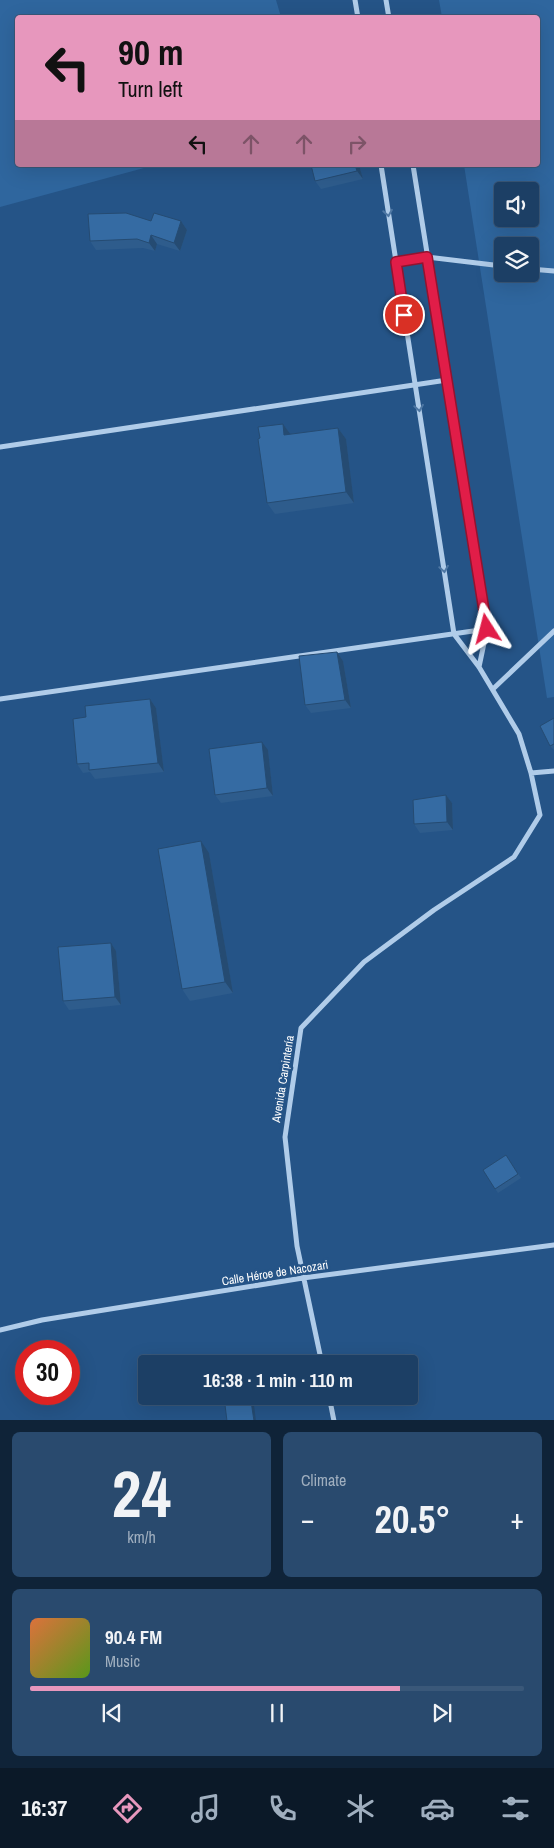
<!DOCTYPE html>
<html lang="en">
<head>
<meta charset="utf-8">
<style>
	:root { --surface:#1c3f65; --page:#294a6e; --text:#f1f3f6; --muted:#a0afbf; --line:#3a5879; --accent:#e797bd }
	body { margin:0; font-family:"Archivo Narrow",sans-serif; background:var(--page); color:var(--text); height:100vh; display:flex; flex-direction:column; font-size:19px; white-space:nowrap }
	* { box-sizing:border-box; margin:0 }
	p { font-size:16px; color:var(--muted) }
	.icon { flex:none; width:28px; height:28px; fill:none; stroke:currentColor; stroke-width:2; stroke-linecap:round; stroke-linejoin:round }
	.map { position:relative; height:1420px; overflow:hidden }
	.panel { display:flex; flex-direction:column; gap:12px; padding:12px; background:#0f2338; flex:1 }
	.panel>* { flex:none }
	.hud { position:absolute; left:15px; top:15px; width:525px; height:152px; border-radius:5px; box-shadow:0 5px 20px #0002,0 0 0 1px var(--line); background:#e797bd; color:#111; overflow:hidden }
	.buttons { position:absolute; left:494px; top:182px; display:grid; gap:10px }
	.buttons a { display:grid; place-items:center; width:45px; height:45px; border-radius:5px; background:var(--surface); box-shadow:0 5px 20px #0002,0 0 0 1px var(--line); font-size:25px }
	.speed { position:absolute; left:15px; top:1340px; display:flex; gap:10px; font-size:25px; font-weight:700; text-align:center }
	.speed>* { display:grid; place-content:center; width:65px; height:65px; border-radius:50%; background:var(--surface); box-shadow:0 5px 20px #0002,0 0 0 1px var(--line); line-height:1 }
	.speed .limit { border:8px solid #d22; background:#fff; color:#111 }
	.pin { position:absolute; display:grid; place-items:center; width:42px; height:42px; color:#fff; margin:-21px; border:2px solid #fff; border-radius:50%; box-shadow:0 1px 5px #0007 }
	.me { position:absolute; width:55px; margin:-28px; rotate:351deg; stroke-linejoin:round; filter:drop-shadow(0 0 4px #0008) }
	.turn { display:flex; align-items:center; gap:18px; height:105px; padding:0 20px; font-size:22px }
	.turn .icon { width:65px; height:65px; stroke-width:2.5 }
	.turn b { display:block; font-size:35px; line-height:42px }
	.lanes { display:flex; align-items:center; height:48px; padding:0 20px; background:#0003; justify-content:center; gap:25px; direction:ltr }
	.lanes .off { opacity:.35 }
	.big { font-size:38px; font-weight:700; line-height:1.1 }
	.panel .card { flex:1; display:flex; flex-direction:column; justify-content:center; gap:8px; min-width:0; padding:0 18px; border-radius:8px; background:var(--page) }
	.panel .dial { align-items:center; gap:0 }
	.dial b { font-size:65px; line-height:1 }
	.song { display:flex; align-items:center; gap:15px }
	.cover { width:60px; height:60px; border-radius:8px; background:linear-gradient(135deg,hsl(20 70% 55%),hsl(90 70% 35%)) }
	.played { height:5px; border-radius:2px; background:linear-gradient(90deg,var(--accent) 75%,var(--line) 75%) }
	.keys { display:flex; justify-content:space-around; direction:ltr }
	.heat { display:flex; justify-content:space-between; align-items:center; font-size:28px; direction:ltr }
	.panel .tiles { flex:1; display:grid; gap:12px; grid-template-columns:1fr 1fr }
	.card:last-child { grid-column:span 2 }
	.trip { position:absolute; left:138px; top:1355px; width:280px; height:50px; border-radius:5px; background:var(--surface); box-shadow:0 5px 20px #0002,0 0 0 1px var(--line); font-weight:700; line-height:50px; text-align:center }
	.tabs { display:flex; height:80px; justify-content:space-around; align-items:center; background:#0b1928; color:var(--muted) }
	.tabs .icon { width:35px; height:35px }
	.tabs .on { color:var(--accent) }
	.tabs b { font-size:22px; color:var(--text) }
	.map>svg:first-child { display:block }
	.green { fill:#2f669e; fill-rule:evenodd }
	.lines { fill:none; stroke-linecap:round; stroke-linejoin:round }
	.street { stroke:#b0cce9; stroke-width:5 }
	.wall { fill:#2e5c8c }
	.shaded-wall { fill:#254b72 }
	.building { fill:#356ba3; stroke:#254b72 }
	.oneway { stroke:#4f78a4 }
	.route-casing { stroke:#92132f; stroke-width:12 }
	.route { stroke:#e11d48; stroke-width:9 }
	.labels { text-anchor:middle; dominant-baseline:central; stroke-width:5; stroke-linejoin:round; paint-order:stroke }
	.street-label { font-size:12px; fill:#fff; stroke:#255487 }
</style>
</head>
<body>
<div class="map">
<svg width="554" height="1421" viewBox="0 0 554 1421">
	<rect width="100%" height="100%" fill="#255487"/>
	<path class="green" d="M0,0H276L281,17L18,18V165H155L0,207Z
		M439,0H554V697L547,698L464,165H538V18L442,17ZM502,191H530V219H502ZM502,246H530V274H502Z"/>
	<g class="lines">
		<path class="street" d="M355,0L358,18
			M386,0L389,18
			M413,165L487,629L479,667
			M396,262L427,257L502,266
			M530,269L554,271
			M0,447L447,380
			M493,689L554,631
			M0,699L487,629
			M531,773L554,771
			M0,1330L42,1320L303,1278L554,1245
			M322,1364L297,1246L285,1137L301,1028L364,962L434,910L514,857L540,815L531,773L519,734L479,667L454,634L381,165
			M329,1396L334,1421"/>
	</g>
	<path class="wall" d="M359,165L363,179L321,189L315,181Z
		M151,221H181L187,230L180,251L157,244L155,251L143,248L96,250L90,241Z
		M283,424L290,434L338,428L346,439L354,503L275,514L267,503L260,438Z
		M337,652L343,661L351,708L311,713L305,705Z
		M150,699L156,708L164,772L95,779L90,772L83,773L77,764L86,717Z
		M554,718V750L550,746Z
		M268,750L273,796L221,803L215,795Z
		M446,795L452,803L453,830L420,833L414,824Z
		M209,853L233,993L190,1001L182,989Z
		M111,943L116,951L121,1005L69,1010L63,1001Z
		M506,1155L521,1178L498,1193L483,1170Z"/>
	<path class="shaded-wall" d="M355,165H359L363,179L357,171Z
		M181,221L187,230L180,251L174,243Z
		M151,235L157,244L155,251L149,243Z
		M283,424L291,435H284Z
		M338,428L346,439L354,503L346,492Z
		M337,652L343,661L351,708L345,700Z
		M150,699L156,708L164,772L158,763Z
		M262,742L268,750L273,796L267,788Z
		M446,795L452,803L453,830L447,822Z
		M201,841L209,853L233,993L225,982Z
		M111,943L116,951L121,1005L115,997Z
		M251,1401L254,1405L256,1421H254Z"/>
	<path class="building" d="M311,165H355L357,171L315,181Z
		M126,213L151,221L154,213L181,221L174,243L151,235L149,243L137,239L90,241L88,214Z
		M283,424L284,435L338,428L346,492L267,503L258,439L260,438L258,427Z
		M337,652L345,700L305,705L299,656Z
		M150,699L158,763L89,770V763L77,764L73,719L86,717L85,706Z
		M554,718V744L550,746L540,726Z
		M262,742L267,788L215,795L209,749Z
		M446,795L447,822L414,824L413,800Z
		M201,841L225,982L182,989L158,849Z
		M111,943L115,997L63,1001L58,947Z
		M506,1155L518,1174L495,1189L483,1170Z
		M251,1401L254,1421H227L225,1405Z"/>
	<defs><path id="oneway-chevron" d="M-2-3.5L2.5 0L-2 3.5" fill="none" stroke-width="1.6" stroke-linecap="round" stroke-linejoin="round" transform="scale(1.25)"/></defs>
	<g class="oneway">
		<use href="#oneway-chevron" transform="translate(388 213) rotate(81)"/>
		<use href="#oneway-chevron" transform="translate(419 408) rotate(81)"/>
		<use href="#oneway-chevron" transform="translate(444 569) rotate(81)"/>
	</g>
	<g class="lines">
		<g class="route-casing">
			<path id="route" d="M404,315L396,262L427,257L487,629"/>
		</g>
		<use href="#route" class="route"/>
	</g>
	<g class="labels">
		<g class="street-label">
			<text transform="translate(283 1079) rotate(-81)">Avenida Carpintería</text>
			<text transform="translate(275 1273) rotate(-9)">Calle Héroe de Nacozari</text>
		</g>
	</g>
</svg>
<div class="buttons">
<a><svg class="icon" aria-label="sound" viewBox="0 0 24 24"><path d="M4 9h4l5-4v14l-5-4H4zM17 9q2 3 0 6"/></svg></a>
<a><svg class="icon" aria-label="layers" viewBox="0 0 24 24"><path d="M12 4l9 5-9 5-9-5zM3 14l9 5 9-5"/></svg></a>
</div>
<div class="speed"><div class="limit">30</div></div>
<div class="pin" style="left:404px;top:315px;background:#d93025"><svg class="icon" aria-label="arrive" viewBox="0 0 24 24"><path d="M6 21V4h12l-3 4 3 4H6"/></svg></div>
<svg class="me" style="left:487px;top:629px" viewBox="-20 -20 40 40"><path d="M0-17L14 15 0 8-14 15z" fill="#e11d48" stroke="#fff" stroke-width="4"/></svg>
<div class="trip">16:38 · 1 min · 110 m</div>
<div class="hud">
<div class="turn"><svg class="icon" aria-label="left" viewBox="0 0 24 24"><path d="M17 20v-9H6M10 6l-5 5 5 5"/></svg><div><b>90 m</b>Turn left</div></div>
<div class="lanes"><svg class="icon" aria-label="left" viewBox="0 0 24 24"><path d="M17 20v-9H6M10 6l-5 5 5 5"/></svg><svg class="icon off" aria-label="ahead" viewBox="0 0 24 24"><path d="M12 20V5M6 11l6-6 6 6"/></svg><svg class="icon off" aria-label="ahead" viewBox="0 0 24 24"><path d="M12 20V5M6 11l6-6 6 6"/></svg><svg class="icon off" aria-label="right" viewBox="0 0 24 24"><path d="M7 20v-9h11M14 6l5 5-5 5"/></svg></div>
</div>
</div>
<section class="panel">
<div class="tiles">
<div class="card dial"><b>24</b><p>km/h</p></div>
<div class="card"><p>Climate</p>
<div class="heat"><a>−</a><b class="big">20.5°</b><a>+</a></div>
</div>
<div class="card">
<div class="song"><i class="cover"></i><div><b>90.4 FM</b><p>Music</p></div></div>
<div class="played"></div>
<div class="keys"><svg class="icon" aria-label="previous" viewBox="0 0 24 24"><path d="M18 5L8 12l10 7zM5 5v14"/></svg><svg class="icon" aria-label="pause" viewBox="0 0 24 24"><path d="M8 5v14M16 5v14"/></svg><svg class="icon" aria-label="next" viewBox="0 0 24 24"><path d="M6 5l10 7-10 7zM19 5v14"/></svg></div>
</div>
</div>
</section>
<nav class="tabs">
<b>16:37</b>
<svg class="icon on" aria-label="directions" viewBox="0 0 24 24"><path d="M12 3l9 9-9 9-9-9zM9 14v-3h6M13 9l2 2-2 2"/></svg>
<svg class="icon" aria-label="music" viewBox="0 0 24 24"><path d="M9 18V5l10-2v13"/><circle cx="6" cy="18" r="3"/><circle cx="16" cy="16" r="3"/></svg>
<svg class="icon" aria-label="phone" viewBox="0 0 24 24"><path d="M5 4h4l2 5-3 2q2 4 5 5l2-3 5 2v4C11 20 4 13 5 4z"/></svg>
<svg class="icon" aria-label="climate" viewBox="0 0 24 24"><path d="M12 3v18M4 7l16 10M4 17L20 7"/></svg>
<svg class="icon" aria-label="car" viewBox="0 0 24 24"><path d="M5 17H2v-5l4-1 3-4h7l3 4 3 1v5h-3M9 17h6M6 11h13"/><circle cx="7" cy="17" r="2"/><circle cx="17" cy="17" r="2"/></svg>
<svg class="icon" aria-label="filters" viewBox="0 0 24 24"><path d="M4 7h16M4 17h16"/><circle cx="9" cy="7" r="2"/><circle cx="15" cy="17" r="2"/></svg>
</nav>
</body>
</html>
